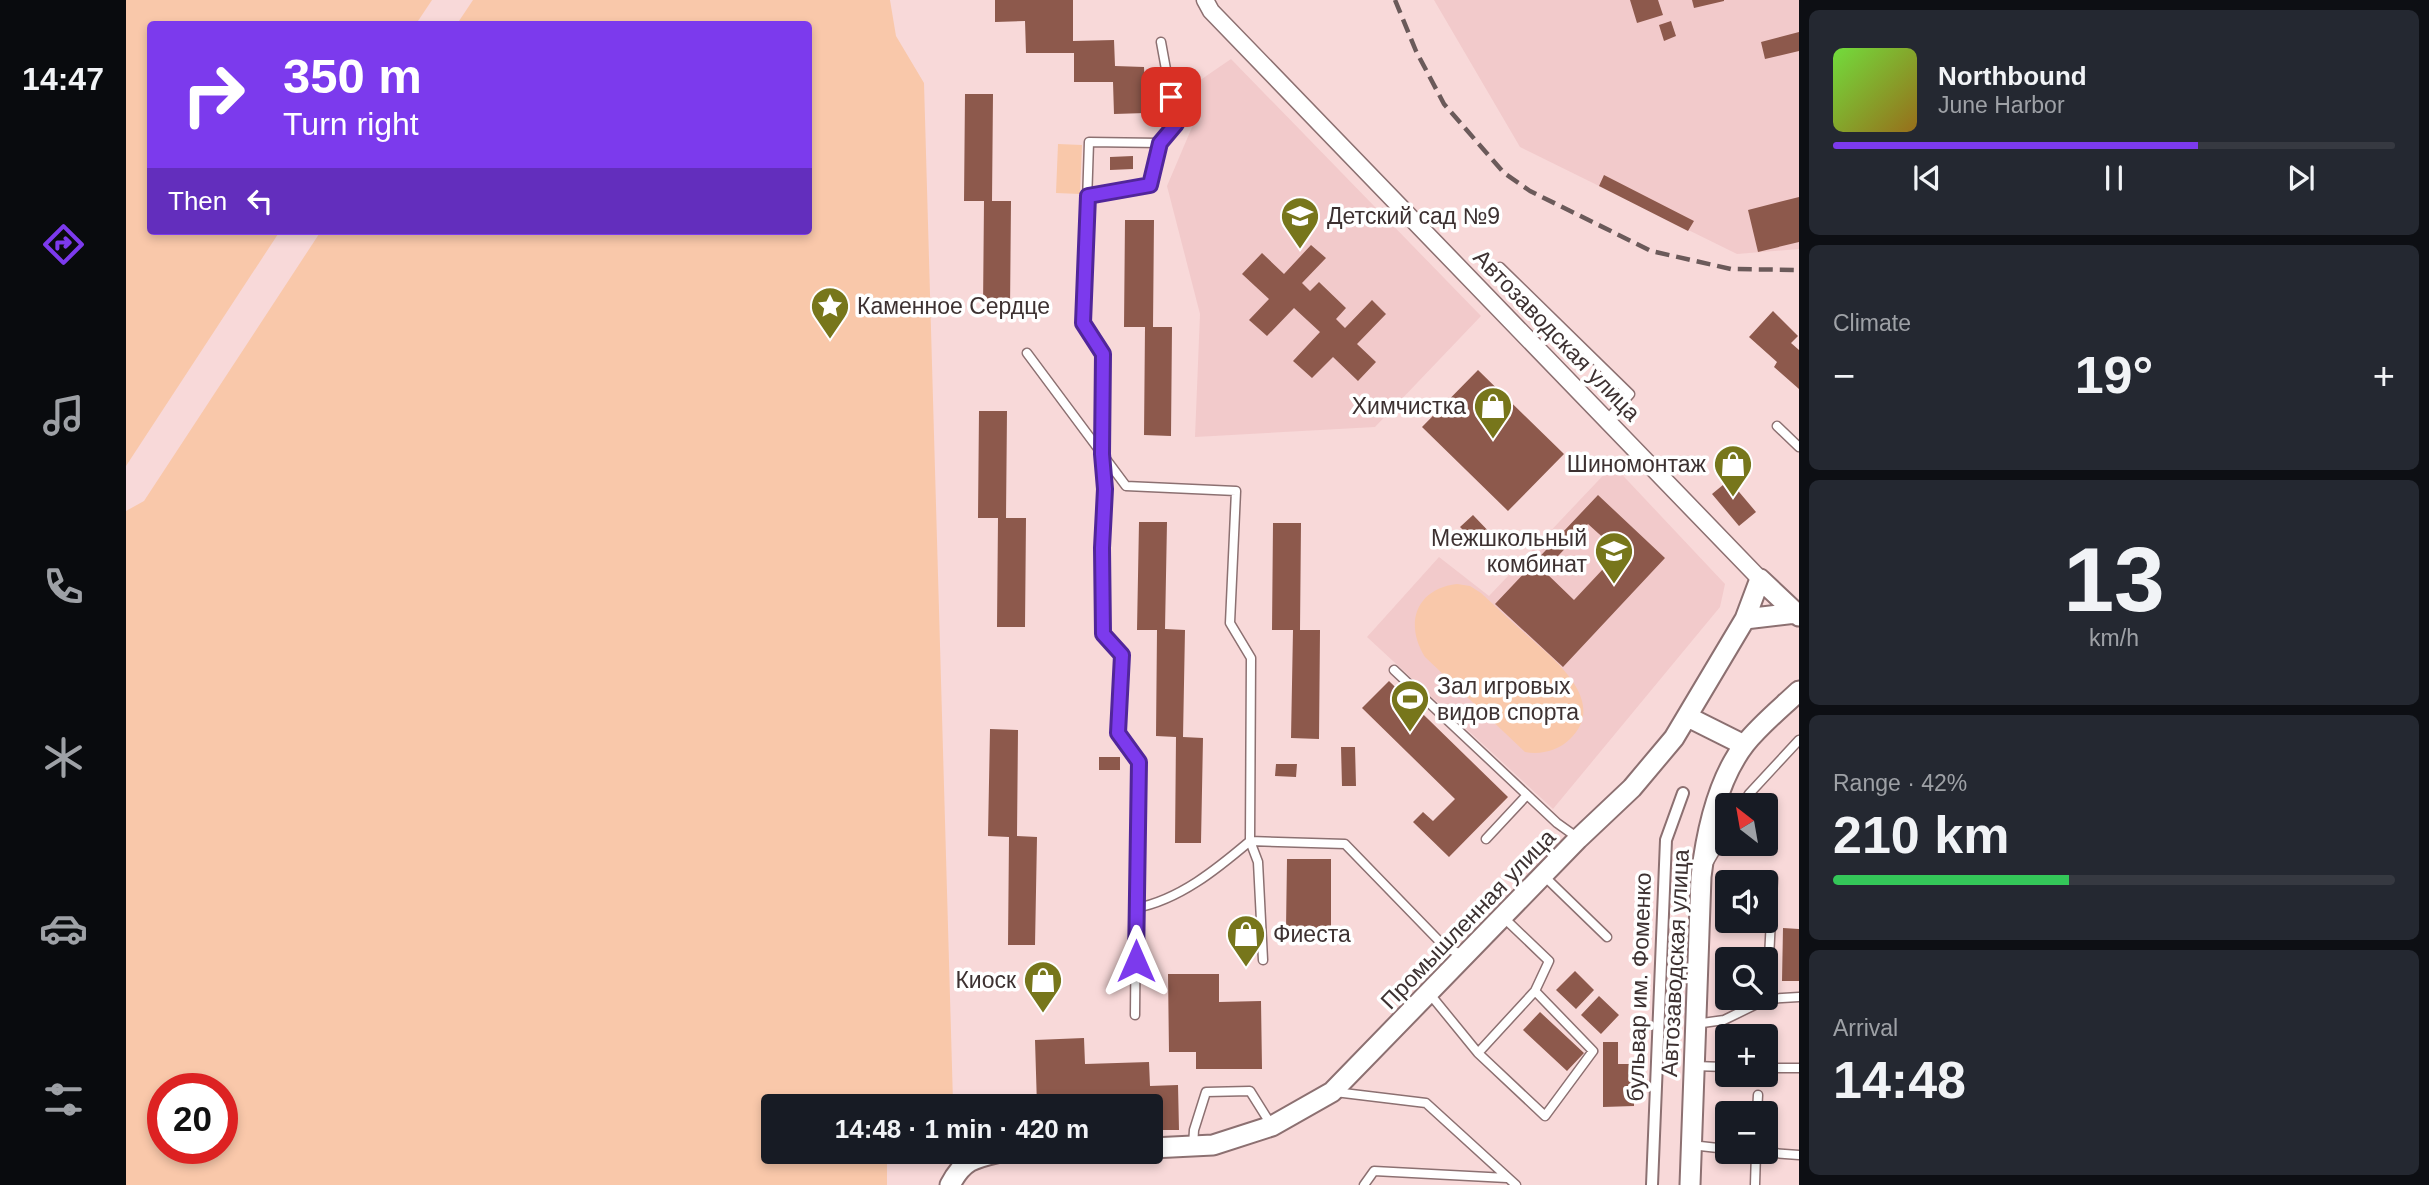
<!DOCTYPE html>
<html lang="en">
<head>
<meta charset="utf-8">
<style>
	:root { --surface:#171b24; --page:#242831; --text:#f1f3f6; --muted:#9ea1a6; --line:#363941; --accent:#7c3aed }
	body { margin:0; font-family:Arial,sans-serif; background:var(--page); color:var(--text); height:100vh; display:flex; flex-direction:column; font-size:26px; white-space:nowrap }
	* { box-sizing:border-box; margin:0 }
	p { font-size:23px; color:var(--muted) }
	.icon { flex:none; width:38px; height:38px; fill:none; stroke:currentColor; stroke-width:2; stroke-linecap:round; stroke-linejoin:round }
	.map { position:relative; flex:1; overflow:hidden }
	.sheet { display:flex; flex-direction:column; gap:10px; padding:10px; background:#0d0f14; width:630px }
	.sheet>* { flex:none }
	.guide { position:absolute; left:21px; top:21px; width:665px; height:214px; border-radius:7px; box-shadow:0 4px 10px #0003; background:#7c3aed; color:#fff; overflow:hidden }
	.needle { width:46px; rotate:329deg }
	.controls { position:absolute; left:1589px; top:793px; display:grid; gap:14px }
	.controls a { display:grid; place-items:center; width:63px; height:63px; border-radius:7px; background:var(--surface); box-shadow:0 4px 10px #0003; font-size:35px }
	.speed { position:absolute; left:21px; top:1073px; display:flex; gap:14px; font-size:35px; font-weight:700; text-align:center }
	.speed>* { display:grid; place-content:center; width:91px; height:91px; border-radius:50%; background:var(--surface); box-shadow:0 4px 10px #0003; line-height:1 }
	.speed .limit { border:10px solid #d22; background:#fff; color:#111 }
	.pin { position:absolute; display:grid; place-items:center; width:60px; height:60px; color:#fff; margin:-30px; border-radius:14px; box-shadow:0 4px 10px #0006 }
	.me { position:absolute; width:77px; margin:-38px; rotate:0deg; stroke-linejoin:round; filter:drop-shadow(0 0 5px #0008) }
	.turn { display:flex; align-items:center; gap:24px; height:147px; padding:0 21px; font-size:32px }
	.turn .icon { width:91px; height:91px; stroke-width:2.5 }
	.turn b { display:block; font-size:49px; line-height:60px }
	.then { display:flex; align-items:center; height:66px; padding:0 21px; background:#0003; gap:14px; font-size:26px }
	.big { font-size:52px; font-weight:800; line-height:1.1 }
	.sheet .card { flex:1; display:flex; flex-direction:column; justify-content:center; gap:10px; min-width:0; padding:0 24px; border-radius:10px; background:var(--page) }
	.sheet .dial { align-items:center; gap:0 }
	.dial b { font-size:91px; line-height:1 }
	.song { display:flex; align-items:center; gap:21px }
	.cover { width:84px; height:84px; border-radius:10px; background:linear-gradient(135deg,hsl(100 70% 55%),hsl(40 70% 35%)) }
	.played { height:7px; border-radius:4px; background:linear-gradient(90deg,var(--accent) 65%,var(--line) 65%) }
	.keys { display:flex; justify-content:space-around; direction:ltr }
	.heat { display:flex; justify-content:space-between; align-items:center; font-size:38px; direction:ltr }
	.charge { height:10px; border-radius:5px; background:linear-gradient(90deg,#34c759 42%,var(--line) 0) }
	.trip { position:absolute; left:635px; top:1094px; width:402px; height:70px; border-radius:7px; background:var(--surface); box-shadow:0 4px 10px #0003; font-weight:800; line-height:70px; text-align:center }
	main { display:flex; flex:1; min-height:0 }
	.menu { display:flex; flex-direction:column; width:126px; justify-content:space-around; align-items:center; background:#090b0e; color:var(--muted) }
	.menu .icon { width:49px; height:49px }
	.menu .selected { color:var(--accent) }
	.menu b { font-size:32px; color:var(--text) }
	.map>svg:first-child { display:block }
	.built { fill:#f2cacb }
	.green { fill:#f9c8aa; fill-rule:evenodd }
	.building { fill:#8d594c; fill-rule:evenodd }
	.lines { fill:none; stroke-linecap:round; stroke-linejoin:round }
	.service-casing { stroke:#8c7071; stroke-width:11 }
	.pedestrian-casing { stroke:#8c7071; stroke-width:14 }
	.minor-casing { stroke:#8c7071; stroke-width:19 }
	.tertiary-casing { stroke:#8c7071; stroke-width:23 }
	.service { stroke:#fff; stroke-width:8 }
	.pedestrian { stroke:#fff; stroke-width:10 }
	.minor { stroke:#fff; stroke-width:16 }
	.tertiary { stroke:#fff; stroke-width:19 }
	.rail { stroke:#6b5a5a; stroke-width:4.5; stroke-dasharray:14 7; stroke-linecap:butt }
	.route-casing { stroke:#51269a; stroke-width:18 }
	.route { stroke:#7c3aed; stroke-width:12 }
	.labels { text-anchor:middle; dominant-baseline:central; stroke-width:7; stroke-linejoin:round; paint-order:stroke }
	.poi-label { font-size:23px; fill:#3d3131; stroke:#fff; text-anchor:start }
	.street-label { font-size:23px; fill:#3d3131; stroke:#fff }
</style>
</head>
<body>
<main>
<nav class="menu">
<b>14:47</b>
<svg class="icon selected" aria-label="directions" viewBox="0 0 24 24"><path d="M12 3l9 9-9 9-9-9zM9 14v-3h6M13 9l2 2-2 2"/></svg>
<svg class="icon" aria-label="music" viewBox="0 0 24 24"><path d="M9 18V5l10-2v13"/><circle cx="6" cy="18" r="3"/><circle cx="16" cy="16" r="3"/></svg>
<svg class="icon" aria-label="phone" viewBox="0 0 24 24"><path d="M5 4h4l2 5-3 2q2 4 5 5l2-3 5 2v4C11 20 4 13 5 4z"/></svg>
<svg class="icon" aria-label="climate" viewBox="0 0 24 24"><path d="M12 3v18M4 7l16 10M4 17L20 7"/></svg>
<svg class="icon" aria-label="car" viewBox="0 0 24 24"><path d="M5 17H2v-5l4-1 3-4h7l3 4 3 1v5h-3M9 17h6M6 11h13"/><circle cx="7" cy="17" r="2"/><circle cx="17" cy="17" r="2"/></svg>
<svg class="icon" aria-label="filters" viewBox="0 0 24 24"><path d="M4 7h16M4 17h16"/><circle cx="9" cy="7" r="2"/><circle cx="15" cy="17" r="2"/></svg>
</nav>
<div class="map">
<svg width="1673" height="1185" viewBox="0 0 1673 1185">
	<rect width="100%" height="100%" fill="#f8d9d9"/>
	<path class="built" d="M1308,0H1673V249L1611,254L1394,147Z
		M1105,59L1355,316L1249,427L1069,437L1074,314L1041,186L1072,113L1067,85Z
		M1487,465L1599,584L1594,607L1427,809L1241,637L1313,557L1363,596Z"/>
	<path class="green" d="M0,0H306L290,24H24V231H154L0,466Z
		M347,0H764L770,36L798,83L827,1102L813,1106H648V1152H761V1185H0V511L18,501L195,231H682V24H331ZM37,1088H96V1148H37Z
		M932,144L956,145L954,194L930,193Z
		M1331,584L1344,586L1355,593C1371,608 1387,623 1403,637C1430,661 1482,702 1444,739C1432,751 1414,755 1399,752L1299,657C1278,623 1290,589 1331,584Z"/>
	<path class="building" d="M869,0H947V41L988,40L989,66L1018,67L1020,113L988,114L987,82H948V53H900L899,21L869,22Z
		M1504,0H1532L1537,15L1511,23Z
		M1566,0H1598V1L1568,8Z
		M1545,21L1550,36L1538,41L1533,25Z
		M1673,32V51L1639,59L1635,42Z
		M839,94H867L866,201H885L884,310L857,309L858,201H838Z
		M1007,156V169L984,170V157Z
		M1478,175L1568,221L1562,231L1473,186Z
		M1673,197V242L1632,252L1622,210Z
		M999,220H1028L1027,327H1046L1045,436L1018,435L1019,327H998Z
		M1185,245L1200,258L1176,283L1184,291L1193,282L1220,308L1210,319L1219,328L1246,300L1260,314L1231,344L1250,362L1232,381L1207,357L1186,378L1167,361L1194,332L1168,308L1141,336L1123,320L1143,299L1116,274L1136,253L1158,274Z
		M1647,311L1672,336L1665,343L1673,350V389L1648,367L1651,362L1623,337Z
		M1352,370L1438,454L1382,511L1296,427Z
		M853,411H881L880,518H900L899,627H871L872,518H852Z
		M1603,480L1630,512L1613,526L1586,494Z
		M1472,495L1539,558L1437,667L1369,604ZM1462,524L1493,552L1448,600L1418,571Z
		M1347,515L1369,538L1357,550L1334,527Z
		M1013,522H1041L1039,629L1059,630L1057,737L1077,738L1075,843H1049L1050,737L1030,736L1031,630H1011Z
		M1147,523H1175L1174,630H1194L1193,739L1165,738L1167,630H1146Z
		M1263,681L1382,797L1323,857L1287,822L1297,812L1307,821L1329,799L1236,708Z
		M864,729L892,730L891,836L911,837L909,945H882L883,837L862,836Z
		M1215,747H1229L1230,786H1216Z
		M973,757H994V770H973Z
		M1150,764H1171L1170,777L1149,776Z
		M1161,859H1205V929H1160Z
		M1657,928L1673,929V981H1656Z
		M1449,971L1468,990L1450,1009L1430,990Z
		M1042,974H1093V1002L1135,1001L1136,1069H1070V1052H1043Z
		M1473,996L1493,1015L1475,1034L1455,1015Z
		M1414,1012L1458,1053L1441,1071L1397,1030Z
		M958,1038L959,1064L1023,1062L1024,1086L1052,1085L1053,1130H1026V1106H911L909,1040Z
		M1477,1042H1492V1064H1508V1106L1477,1107Z"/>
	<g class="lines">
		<g class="service-casing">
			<path id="service" d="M1035,42L1050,124L1034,143L963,142L957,323L977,354L976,454L979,490L976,548L977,634L996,655L992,733L1013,762L1010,908C1053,900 1091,869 1124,841L1132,862L1137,960
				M962,196L1024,185L1034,143
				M1374,267L1504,394L1480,421
				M901,353L1000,486L1110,491L1104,623L1125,658L1124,841L1219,844L1319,947L1337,955
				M1651,426L1673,447
				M1268,670L1431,823L1452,838
				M1617,805L1623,794L1673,740
				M1360,839L1401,795
				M1583,862L1601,831
				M1417,875L1481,937
				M1377,917L1423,961L1409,991L1352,1053L1419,1116L1467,1051L1409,991
				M1303,993L1352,1053
				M1641,999L1647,878
				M1009,1015L1010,908
				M1569,1024L1598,1020L1641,999L1673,997
				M1567,1066L1601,1067
				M1640,1068H1673
				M1209,1092L1300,1103L1390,1185
				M1631,1113L1632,1095
				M1565,1145L1601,1149
				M1067,1146L1068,1130L1080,1092L1124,1091L1146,1126
				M1633,1152L1673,1155
				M1238,1185L1248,1171L1381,1178
				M1629,1185L1630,1152"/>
		</g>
		<g class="pedestrian-casing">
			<path id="pedestrian" d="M1526,1185L1540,840L1557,793"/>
		</g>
		<g class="minor-casing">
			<path id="minor" d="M1079,0L1085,11L1634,579"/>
		</g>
		<g class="tertiary-casing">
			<path id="tertiary" d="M1619,619L1670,613L1673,616
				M1562,717L1618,745
				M1026,1148L1087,1145L1146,1126L1206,1092L1452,839L1506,788L1548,738L1619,619L1634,579L1670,613
				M824,1185C837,1160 848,1158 874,1152
				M1564,1185L1575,877C1580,834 1591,780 1619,744C1634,725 1655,708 1673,691"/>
		</g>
		<use href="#service" class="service"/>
		<use href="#pedestrian" class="pedestrian"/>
		<use href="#minor" class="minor"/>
		<use href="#tertiary" class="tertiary"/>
		<path class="rail" d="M1269,0L1290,51L1318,104L1378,173L1404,191L1525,251L1605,269L1673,270"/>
	</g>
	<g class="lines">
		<g class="route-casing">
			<path id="route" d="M1010,961L1013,762L992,733L996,655L977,634L976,548L979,489L976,454L977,354L957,323L962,196L1024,185L1034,143L1050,124L1045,97"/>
		</g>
		<use href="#route" class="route"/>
	</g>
	<defs>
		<g id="school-pin" transform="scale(2.0125)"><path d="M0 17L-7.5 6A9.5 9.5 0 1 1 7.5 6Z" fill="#77761b" stroke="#fff"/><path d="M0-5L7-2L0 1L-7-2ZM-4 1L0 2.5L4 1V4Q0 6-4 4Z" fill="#fff"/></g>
		<g id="sight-pin" transform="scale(2.0125)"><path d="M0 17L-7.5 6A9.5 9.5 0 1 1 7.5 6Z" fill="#77761b" stroke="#fff"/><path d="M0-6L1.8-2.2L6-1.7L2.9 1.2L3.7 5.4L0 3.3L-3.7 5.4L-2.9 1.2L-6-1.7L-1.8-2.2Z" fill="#fff"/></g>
		<g id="shop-pin" transform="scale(2.0125)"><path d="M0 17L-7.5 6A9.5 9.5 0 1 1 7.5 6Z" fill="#77761b" stroke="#fff"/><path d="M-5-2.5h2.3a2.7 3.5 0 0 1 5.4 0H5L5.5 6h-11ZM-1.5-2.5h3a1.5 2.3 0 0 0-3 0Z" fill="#fff"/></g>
		<g id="stadium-pin" transform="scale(2.0125)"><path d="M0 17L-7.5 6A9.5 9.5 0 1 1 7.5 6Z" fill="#77761b" stroke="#fff"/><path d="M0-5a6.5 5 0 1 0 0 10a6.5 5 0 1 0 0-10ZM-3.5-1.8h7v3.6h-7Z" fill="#fff"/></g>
	</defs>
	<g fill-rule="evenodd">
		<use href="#school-pin" x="1174" y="216"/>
		<use href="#sight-pin" x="704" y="306"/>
		<use href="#shop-pin" x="1367" y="406"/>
		<use href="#shop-pin" x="1607" y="464"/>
		<use href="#school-pin" x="1488" y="551"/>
		<use href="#stadium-pin" x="1284" y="699"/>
		<use href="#shop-pin" x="1120" y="934"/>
		<use href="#shop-pin" x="917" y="980"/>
	</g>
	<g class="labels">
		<g class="poi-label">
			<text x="1201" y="216">Детский сад №9</text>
			<text x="731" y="306">Каменное Сердце</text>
			<text x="1340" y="406" text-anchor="end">Химчистка</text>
			<text x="1580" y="464" text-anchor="end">Шиномонтаж</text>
			<text x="1461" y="538" text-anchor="end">Межшкольный<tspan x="1461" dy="26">комбинат</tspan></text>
			<text x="1311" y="686">Зал игровых<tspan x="1311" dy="26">видов спорта</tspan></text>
			<text x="1147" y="934">Фиеста</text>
			<text x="890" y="980" text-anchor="end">Киоск</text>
		</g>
		<g class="street-label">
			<text transform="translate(1431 335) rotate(46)">Автозаводская улица</text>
			<text transform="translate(1342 919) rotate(-46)">Промышленная улица</text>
			<text transform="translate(1549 963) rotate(-87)">Автозаводская улица</text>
			<text transform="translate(1513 987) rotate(-88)">бульвар им. Фоменко</text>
		</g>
	</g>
</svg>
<div class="controls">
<a><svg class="needle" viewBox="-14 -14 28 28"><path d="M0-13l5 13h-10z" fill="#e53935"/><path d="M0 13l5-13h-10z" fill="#9ea1a6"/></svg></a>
<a><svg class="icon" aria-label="sound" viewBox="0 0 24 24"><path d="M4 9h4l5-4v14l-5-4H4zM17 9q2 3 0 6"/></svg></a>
<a><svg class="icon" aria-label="search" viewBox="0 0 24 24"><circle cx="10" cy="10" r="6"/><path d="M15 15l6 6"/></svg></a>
<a>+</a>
<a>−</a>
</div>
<div class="speed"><div class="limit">20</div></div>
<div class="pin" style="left:1045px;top:97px;background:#d93025"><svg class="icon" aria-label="arrive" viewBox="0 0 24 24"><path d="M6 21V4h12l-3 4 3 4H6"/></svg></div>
<svg class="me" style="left:1010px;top:961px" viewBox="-20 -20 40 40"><path d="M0-17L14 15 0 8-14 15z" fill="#7c3aed" stroke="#fff" stroke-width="4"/></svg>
<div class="trip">14:48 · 1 min · 420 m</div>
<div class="guide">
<div class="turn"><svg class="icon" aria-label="right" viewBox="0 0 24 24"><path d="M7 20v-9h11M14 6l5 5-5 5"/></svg><div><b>350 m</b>Turn right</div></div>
<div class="then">Then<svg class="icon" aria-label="left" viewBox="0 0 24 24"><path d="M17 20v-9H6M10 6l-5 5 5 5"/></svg></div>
</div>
</div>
<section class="sheet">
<div class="card">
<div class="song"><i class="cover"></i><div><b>Northbound</b><p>June Harbor</p></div></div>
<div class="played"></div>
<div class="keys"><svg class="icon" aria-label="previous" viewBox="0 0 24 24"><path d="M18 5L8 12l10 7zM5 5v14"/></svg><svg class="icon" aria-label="pause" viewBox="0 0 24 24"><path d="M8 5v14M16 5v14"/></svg><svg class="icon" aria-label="next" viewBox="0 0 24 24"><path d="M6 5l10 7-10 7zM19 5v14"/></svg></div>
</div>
<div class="card"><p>Climate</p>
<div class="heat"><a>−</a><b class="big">19°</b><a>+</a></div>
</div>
<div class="card dial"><b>13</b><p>km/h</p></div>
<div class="card"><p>Range · 42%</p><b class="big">210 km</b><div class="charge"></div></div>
<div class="card"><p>Arrival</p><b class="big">14:48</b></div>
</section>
</main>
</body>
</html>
